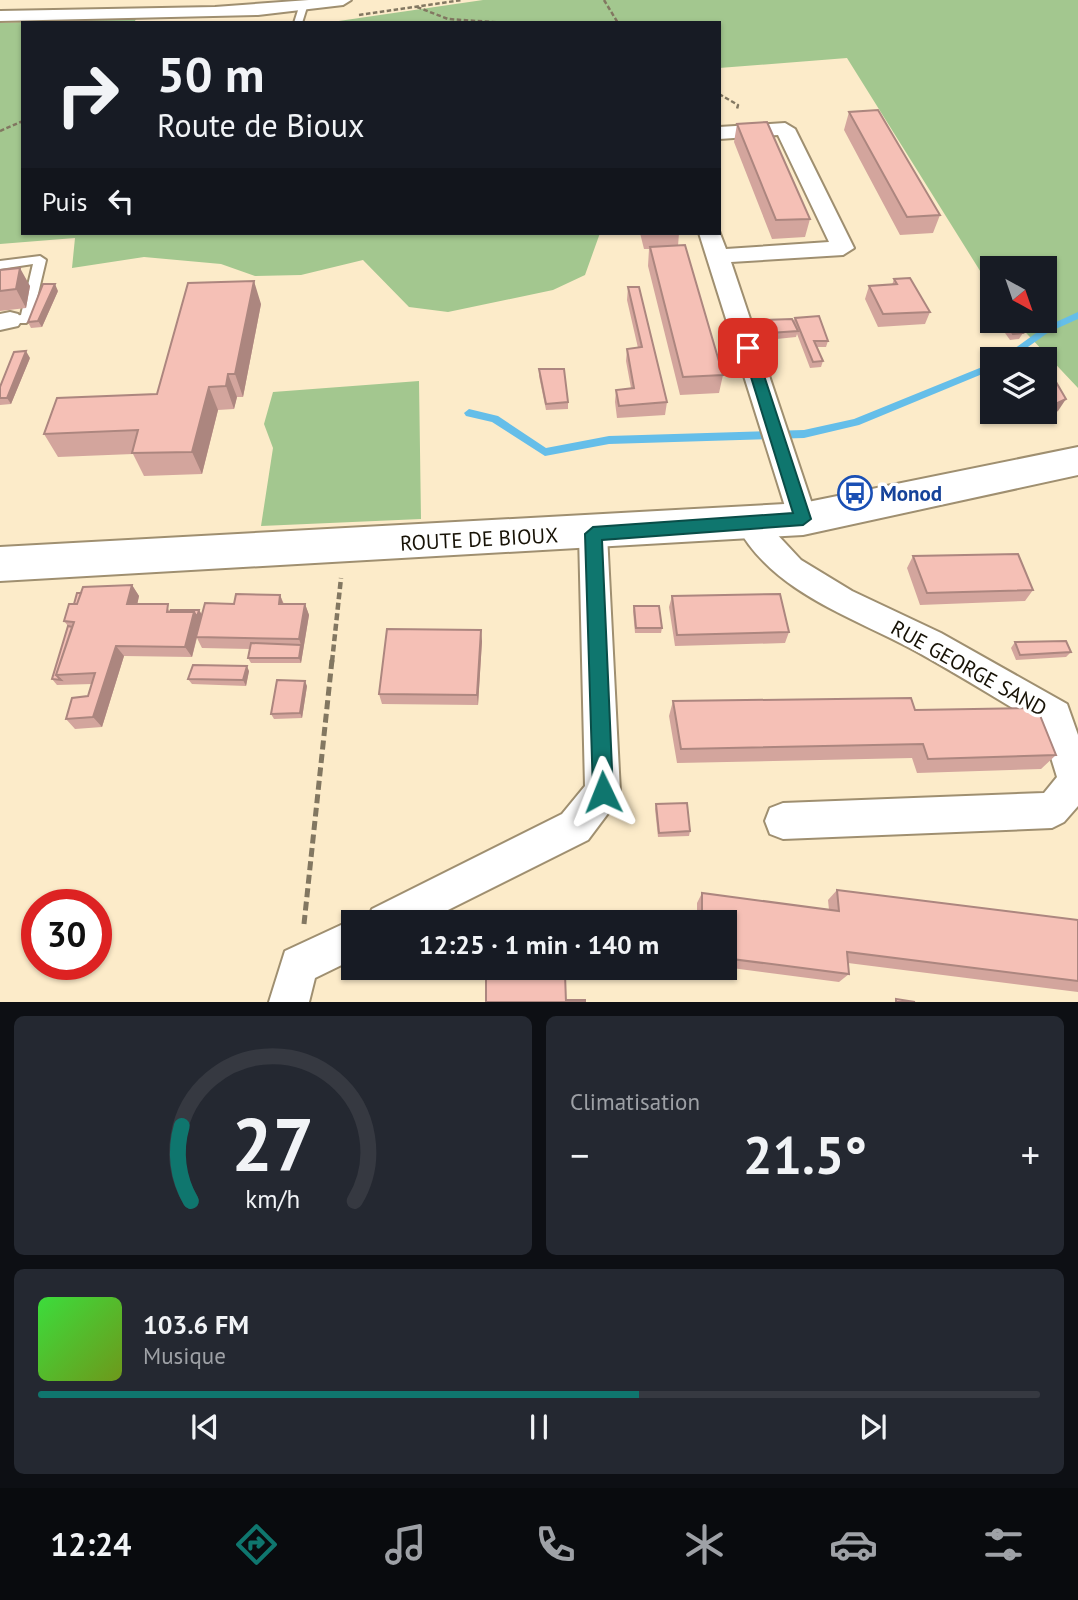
<!DOCTYPE html>
<html lang="fr">
<head>
<meta charset="utf-8">
<style>
	:root { --surface:#171b24; --page:#242831; --text:#f1f3f6; --muted:#9ea1a6; --line:#363941; --accent:#0f766e }
	body { margin:0; font-family:"PT Sans",sans-serif; background:var(--page); color:var(--text); height:100vh; display:flex; flex-direction:column; font-size:26px; white-space:nowrap }
	* { box-sizing:border-box; margin:0 }
	p { font-size:23px; color:var(--muted) }
	.icon { flex:none; width:38px; height:38px; fill:none; stroke:currentColor; stroke-width:2; stroke-linecap:round; stroke-linejoin:round }
	.map { position:relative; height:1002px; overflow:hidden }
	.side { display:flex; flex-direction:column; gap:14px; padding:14px; background:#0d0f14; flex:1 }
	.side>* { flex:none }
	.hud { position:absolute; left:21px; top:21px; width:700px; height:214px; border-radius:0px; box-shadow:0 2px 5px #0004; background:#171b24; color:var(--text); overflow:hidden }
	.needle { width:46px; rotate:140deg }
	.buttons { position:absolute; left:980px; top:256px; display:grid; gap:14px }
	.buttons a { display:grid; place-items:center; width:77px; height:77px; border-radius:0px; background:var(--surface); box-shadow:0 2px 5px #0004; font-size:35px }
	.speed { position:absolute; left:21px; top:889px; display:flex; gap:14px; font-size:35px; font-weight:700; text-align:center }
	.speed>* { display:grid; place-content:center; width:91px; height:91px; border-radius:50%; background:var(--surface); box-shadow:0 2px 5px #0004; line-height:1 }
	.speed .limit { border:10px solid #d22; background:#fff; color:#111 }
	.pin { position:absolute; display:grid; place-items:center; width:60px; height:60px; color:#fff; margin:-30px; border-radius:14px; box-shadow:0 4px 10px #0006 }
	.me { position:absolute; width:77px; margin:-38px; rotate:358deg; stroke-linejoin:round; filter:drop-shadow(0 0 5px #0008) }
	.turn { display:flex; align-items:center; gap:24px; height:147px; padding:0 21px; font-size:32px }
	.turn .icon { width:91px; height:91px; stroke-width:2.5 }
	.turn b { display:block; font-size:49px; line-height:60px }
	.then { display:flex; align-items:center; height:66px; padding:0 21px; background:#0003; gap:14px; font-size:26px }
	.big { font-size:52px; font-weight:600; line-height:1.1 }
	.side .widget { flex:1; display:flex; flex-direction:column; justify-content:center; gap:10px; min-width:0; padding:0 24px; border-radius:10px; background:var(--page) }
	.side .dial { align-items:center; gap:0 }
	.dial svg { height:182px; overflow:visible; fill:none; stroke:var(--line); stroke-width:7; stroke-linecap:round; text-anchor:middle }
	.dial text { fill:var(--text); stroke:none }
	.song { display:flex; align-items:center; gap:21px }
	.cover { width:84px; height:84px; border-radius:10px; background:linear-gradient(135deg,hsl(120 70% 55%),hsl(80 70% 35%)) }
	.played { height:7px; border-radius:4px; background:linear-gradient(90deg,var(--accent) 60%,var(--line) 60%) }
	.keys { display:flex; justify-content:space-around; direction:ltr }
	.heat { display:flex; justify-content:space-between; align-items:center; font-size:38px; direction:ltr }
	.side .tiles { flex:1; display:grid; gap:14px; grid-template-columns:1fr 1fr }
	.widget:last-child { grid-column:span 2 }
	.trip { position:absolute; left:341px; top:910px; width:396px; height:70px; border-radius:0px; background:var(--surface); box-shadow:0 2px 5px #0004; font-weight:600; line-height:70px; text-align:center }
	.dock { display:flex; height:112px; justify-content:space-around; align-items:center; background:#090b0e; color:var(--muted) }
	.dock .icon { width:49px; height:49px }
	.dock .active { color:var(--accent) }
	.dock b { font-size:32px; color:var(--text) }
	.map>svg:first-child { display:block }
	.green { fill:#a3c78f }
	.lines { fill:none; stroke-linecap:round; stroke-linejoin:round }
	.stream { fill:#65bee9; fill-rule:evenodd }
	.lane-casing { stroke:#9f8f70; stroke-width:4 }
	.street-casing { stroke:#9f8f70; stroke-width:4 }
	.secondary-casing { stroke:#9f8f70; stroke-width:4 }
	.path-far2 { stroke:#827761; stroke-width:2.5; stroke-dasharray:4.5 2.5; stroke-linecap:butt }
	.path-far1 { stroke:#827761; stroke-width:4.5; stroke-dasharray:7 3.5; stroke-linecap:butt }
	.path { stroke:#827761; stroke-width:5; stroke-dasharray:9 4.5; stroke-linecap:butt }
	.lane { fill:#fff; fill-rule:evenodd }
	.street { fill:#fff; fill-rule:evenodd }
	.secondary { fill:#fff; fill-rule:evenodd }
	.wall { fill:#d3a59d }
	.shaded-wall { fill:#ac867f }
	.building { fill:#f5c0b6; stroke:#ac867f; stroke-width:2 }
	.route { fill:#0f766e; stroke:#0a4d48; stroke-width:2 }
	.labels { text-anchor:middle; dominant-baseline:central; stroke-width:7; stroke-linejoin:round; paint-order:stroke }
	.transit-label { font-size:21px; font-weight:bold; fill:#164399; stroke:#fff; text-anchor:start }
	.street-label { font-size:21px; fill:#171206; stroke:#fff }
</style>
</head>
<body>
<div class="map">
<svg width="1078" height="1002" viewBox="0 0 1078 1002">
	<rect width="100%" height="100%" fill="#fcebc9"/>
	<path class="green" d="M483,0H1078V388L1014,320H1045V268H992V290L847,58L719,68V23H325Z
		M137,17L134,23H23V233H600L585,275L553,290L448,312L409,307L363,260L301,275L255,276L221,264L144,257L72,268L75,238L0,244V23Z
		M419,381L421,519L261,526L273,448L264,424L273,392Z"/>
	<g class="lines">
		<path class="stream" d="M1078,312V319L1049,332L1011,359H1000L1043,328Z
			M992,363V370L859,425L804,438L609,444L545,456L492,422L466,416L464,413L469,409L498,416L546,448L609,436L804,430L854,419Z"/>
		<g class="lane-casing">
			<path id="lane" d="M303,5L307,7L302,23H294L299,7Z
				M40,256L46,260L32,319L26,323H6V317L21,315L33,264L0,269V261Z"/>
		</g>
		<g class="street-casing">
			<path id="street" d="M309,0H351L343,5L258,15L0,21V11L215,7Z
				M785,123L795,129L854,248L843,255L731,262L817,519L813,527L803,530L793,527L789,519L699,233L719,231L726,249L829,242L778,135L719,139V127Z
				M10,312L18,314L22,320L18,326L0,330V314Z
				M750,513L760,516L801,560L852,591L941,633L1067,704L1078,735V806L1064,822L1052,828L783,839L770,834L765,821L770,808L783,803L1044,793L1057,777L1041,725C1001,701 962,677 921,654C857,618 772,594 736,524L740,516Z
				M593,522L603,526L607,534L620,792L615,804L588,840L424,922H366L372,909L562,814L585,786L579,534L583,526Z
				M354,919L362,922H354V959L315,978L309,1002H269L285,951Z"/>
		</g>
		<g class="secondary-casing">
			<path id="secondary" d="M1078,447V475L803,535L0,581V547L803,503Z"/>
		</g>
		<path class="path-far2" d="M604,0L618,23
			M417,7L448,19L506,23
			M359,15L462,0
			M719,94L738,105L737,109
			M0,131L23,121"/>
		<path class="path-far1" d="M332,662L341,578"/>
		<path class="path" d="M304,924L332,660"/>
		<use href="#lane" class="lane"/>
		<use href="#street" class="street"/>
		<use href="#secondary" class="secondary"/>
	</g>
	<path class="wall" d="M849,112L940,215L933,233L900,235L844,130Z
		M737,124L810,219L805,237L772,239L734,142Z
		M640,233H679L678,246L723,375L719,393L680,395L648,266L649,249H644Z
		M0,270L30,286L26,308L0,311Z
		M894,279L930,312L925,324L878,327L865,299L869,286L892,285Z
		M628,287L667,402L665,415L617,418L615,402L616,390L631,388L626,361L627,349L638,348L627,300Z
		M58,291L42,327L31,328L28,322Z
		M261,304L243,397H237L234,409L218,410L202,474L144,476L133,454L58,457L44,434L157,394Z
		M795,318L828,341L826,347H817L823,361L821,367L810,368L797,334L796,337L767,340L762,327L764,320L793,322Z
		M1008,326L1023,333L1019,339L1010,340L1005,333Z
		M30,358L11,404L0,405V398Z
		M539,369L568,402V409L546,410L539,376Z
		M1016,411H1058L1030,424Z
		M913,556L1033,590L1025,601L920,605L907,568Z
		M132,585L139,596L137,604L171,610H199L202,615L234,604L280,595L284,604H305L309,615L301,663H251L248,658L250,649L202,648L197,638L192,657L124,656L102,727L75,729L66,719L88,696L92,684L57,685L52,679L68,626L64,621L74,604Z
		M672,596L789,632L785,643L675,646L669,607Z
		M634,606L662,628L661,633H635L633,611Z
		M482,641L478,705L382,704L379,694Z
		M1015,642L1071,652L1066,657L1016,660L1011,648Z
		M249,671L246,686L192,684L188,679Z
		M307,686L302,718L274,719L271,714Z
		M673,701L915,710L1056,755L1041,769L917,773L912,758L677,763L669,716Z
		M656,804L690,831L689,836L658,837L655,809Z
		M837,890L1078,920V992L848,963L849,974L839,982L724,967V922H697V903L702,893L829,910L828,900Z"/>
	<path class="shaded-wall" d="M20,268L30,286L26,308L16,289Z
		M254,281L261,304L243,397L235,374Z
		M55,284L58,291L42,327L38,321Z
		M26,351L30,358L11,404L7,398Z
		M228,374L237,397L234,409L226,386Z
		M209,387L218,410L202,474L192,452Z
		M1066,399L1058,411L1030,424L1038,412L1045,411V409Z
		M132,585L139,596L135,615L127,604Z
		M280,595L284,606L279,604Z
		M305,604L309,615L301,663L299,658L301,645L299,639Z
		M199,610L202,615L192,657L185,647L194,612Z
		M481,630L482,641L478,705L477,695Z
		M116,646L124,656L102,727L93,717Z
		M247,666L249,671L246,686L243,680Z
		M305,681L307,686L302,718L300,713Z"/>
	<path class="building" d="M878,110L940,215L907,217L849,112Z
		M767,122L810,219L776,220L737,124Z
		M685,245L723,375L683,377L650,247Z
		M20,268L16,289L0,291V270Z
		M910,278L930,312L883,314L869,286L897,284L894,279Z
		M254,281L235,374H228L226,386L209,387L192,452L132,453L138,430L44,434L57,398L157,394L188,283Z
		M43,284H55L38,321L28,322Z
		M628,287H639L667,402L619,406L616,390L634,388L627,349L642,347Z
		M819,316L828,341H814L823,361L813,362L795,318Z
		M792,319L798,331L769,333L764,320Z
		M1008,326H1019L1023,333L1013,334Z
		M26,351L7,398H0V387L14,352Z
		M539,369H564L568,402L546,404Z
		M1049,370L1066,399L1045,409V372Z
		M1018,554L1033,590L927,593L913,556Z
		M132,585L127,604H168L167,612H194L185,647L116,646L93,717L66,719L72,698L88,696L95,673L56,675L74,622L64,621L69,604H77L83,587Z
		M77,593H81L77,604H74Z
		M236,594L280,595L279,604H305L299,639L196,637L205,603L234,604Z
		M780,594L789,632L677,635L672,596Z
		M634,606H659L662,628H636Z
		M171,610H199L197,617L194,612H171Z
		M68,626L72,627L56,675L61,680L52,679Z
		M387,629L481,630L477,695L379,694Z
		M1066,641L1071,652L1020,655L1015,642Z
		M251,643L301,645L299,658H248Z
		M193,665L247,666L243,680L188,679Z
		M277,680L305,681L300,713L271,714Z
		M911,698L915,710L1037,708L1056,755L928,759L923,744L681,749L673,701Z
		M687,803L690,831L659,833L656,804Z
		M837,890L1078,920V981L847,952L849,974L724,958V922H702V893L839,911Z
		M487,968H565V974L487,976Z
		M565,974L566,1002H486V976Z
		M896,999L915,1002H896Z
		M566,1000H585V1002H566Z"/>
	<path class="route" d="M748,343L755,348L811,519L803,525L602,540L613,792L610,799L603,802L596,799L593,792L585,534L593,527L793,513L742,348Z"/>
	<defs>
		<g id="bus-ring" transform="scale(1.75)"><circle r="9.5" fill="#fff" stroke="#1a4fb4" stroke-width="1.5"/><path d="M-5-6H5V4H4V6H2V4H-2V6H-4V4H-5ZM-3.5-4V0h7V-4ZM-3.5 1.2v1.5H-2V1.2ZM2 1.2v1.5H3.5V1.2Z" fill="#1a4fb4"/></g>
	</defs>
	<g fill-rule="evenodd">
		<use href="#bus-ring" x="855" y="493"/>
	</g>
	<g class="labels">
		<g class="transit-label">
			<text x="880" y="493">Monod</text>
		</g>
		<g class="street-label">
			<text transform="translate(479 539) rotate(-3)">ROUTE DE BIOUX</text>
			<text transform="translate(969 668) rotate(29)">RUE GEORGE SAND</text>
		</g>
	</g>
</svg>
<div class="buttons">
<a><svg class="needle" viewBox="-14 -14 28 28"><path d="M0-13l5 13h-10z" fill="#e53935"/><path d="M0 13l5-13h-10z" fill="#9ea1a6"/></svg></a>
<a><svg class="icon" aria-label="layers" viewBox="0 0 24 24"><path d="M12 4l9 5-9 5-9-5zM3 14l9 5 9-5"/></svg></a>
</div>
<div class="speed"><div class="limit">30</div></div>
<div class="pin" style="left:748px;top:348px;background:#d93025"><svg class="icon" aria-label="arrive" viewBox="0 0 24 24"><path d="M6 21V4h12l-3 4 3 4H6"/></svg></div>
<svg class="me" style="left:603px;top:792px" viewBox="-20 -20 40 40"><path d="M0-17L14 15 0 8-14 15z" fill="#0f766e" stroke="#fff" stroke-width="4"/></svg>
<div class="trip">12:25 · 1 min · 140 m</div>
<div class="hud">
<div class="turn"><svg class="icon" aria-label="right" viewBox="0 0 24 24"><path d="M7 20v-9h11M14 6l5 5-5 5"/></svg><div><b>50 m</b>Route de Bioux</div></div>
<div class="then">Puis<svg class="icon" aria-label="left" viewBox="0 0 24 24"><path d="M17 20v-9H6M10 6l-5 5 5 5"/></svg></div>
</div>
</div>
<section class="side">
<div class="tiles">
<div class="widget dial"><svg viewBox="0 0 100 80">
<path d="M14 69A42 42 0 1 1 86 69"/>
<path d="M14 69A42 42 0 0 1 10 36" stroke="#0f766e"/>
<text x="50" y="56" font-size="32" font-weight="700">27</text>
<text x="50" y="72" font-size="11">km/h</text>
</svg></div>
<div class="widget"><p>Climatisation</p>
<div class="heat"><a>−</a><b class="big">21.5°</b><a>+</a></div>
</div>
<div class="widget">
<div class="song"><i class="cover"></i><div><b>103.6 FM</b><p>Musique</p></div></div>
<div class="played"></div>
<div class="keys"><svg class="icon" aria-label="previous" viewBox="0 0 24 24"><path d="M18 5L8 12l10 7zM5 5v14"/></svg><svg class="icon" aria-label="pause" viewBox="0 0 24 24"><path d="M8 5v14M16 5v14"/></svg><svg class="icon" aria-label="next" viewBox="0 0 24 24"><path d="M6 5l10 7-10 7zM19 5v14"/></svg></div>
</div>
</div>
</section>
<nav class="dock">
<b>12:24</b>
<svg class="icon active" aria-label="directions" viewBox="0 0 24 24"><path d="M12 3l9 9-9 9-9-9zM9 14v-3h6M13 9l2 2-2 2"/></svg>
<svg class="icon" aria-label="music" viewBox="0 0 24 24"><path d="M9 18V5l10-2v13"/><circle cx="6" cy="18" r="3"/><circle cx="16" cy="16" r="3"/></svg>
<svg class="icon" aria-label="phone" viewBox="0 0 24 24"><path d="M5 4h4l2 5-3 2q2 4 5 5l2-3 5 2v4C11 20 4 13 5 4z"/></svg>
<svg class="icon" aria-label="climate" viewBox="0 0 24 24"><path d="M12 3v18M4 7l16 10M4 17L20 7"/></svg>
<svg class="icon" aria-label="car" viewBox="0 0 24 24"><path d="M5 17H2v-5l4-1 3-4h7l3 4 3 1v5h-3M9 17h6M6 11h13"/><circle cx="7" cy="17" r="2"/><circle cx="17" cy="17" r="2"/></svg>
<svg class="icon" aria-label="filters" viewBox="0 0 24 24"><path d="M4 7h16M4 17h16"/><circle cx="9" cy="7" r="2"/><circle cx="15" cy="17" r="2"/></svg>
</nav>
</body>
</html>
